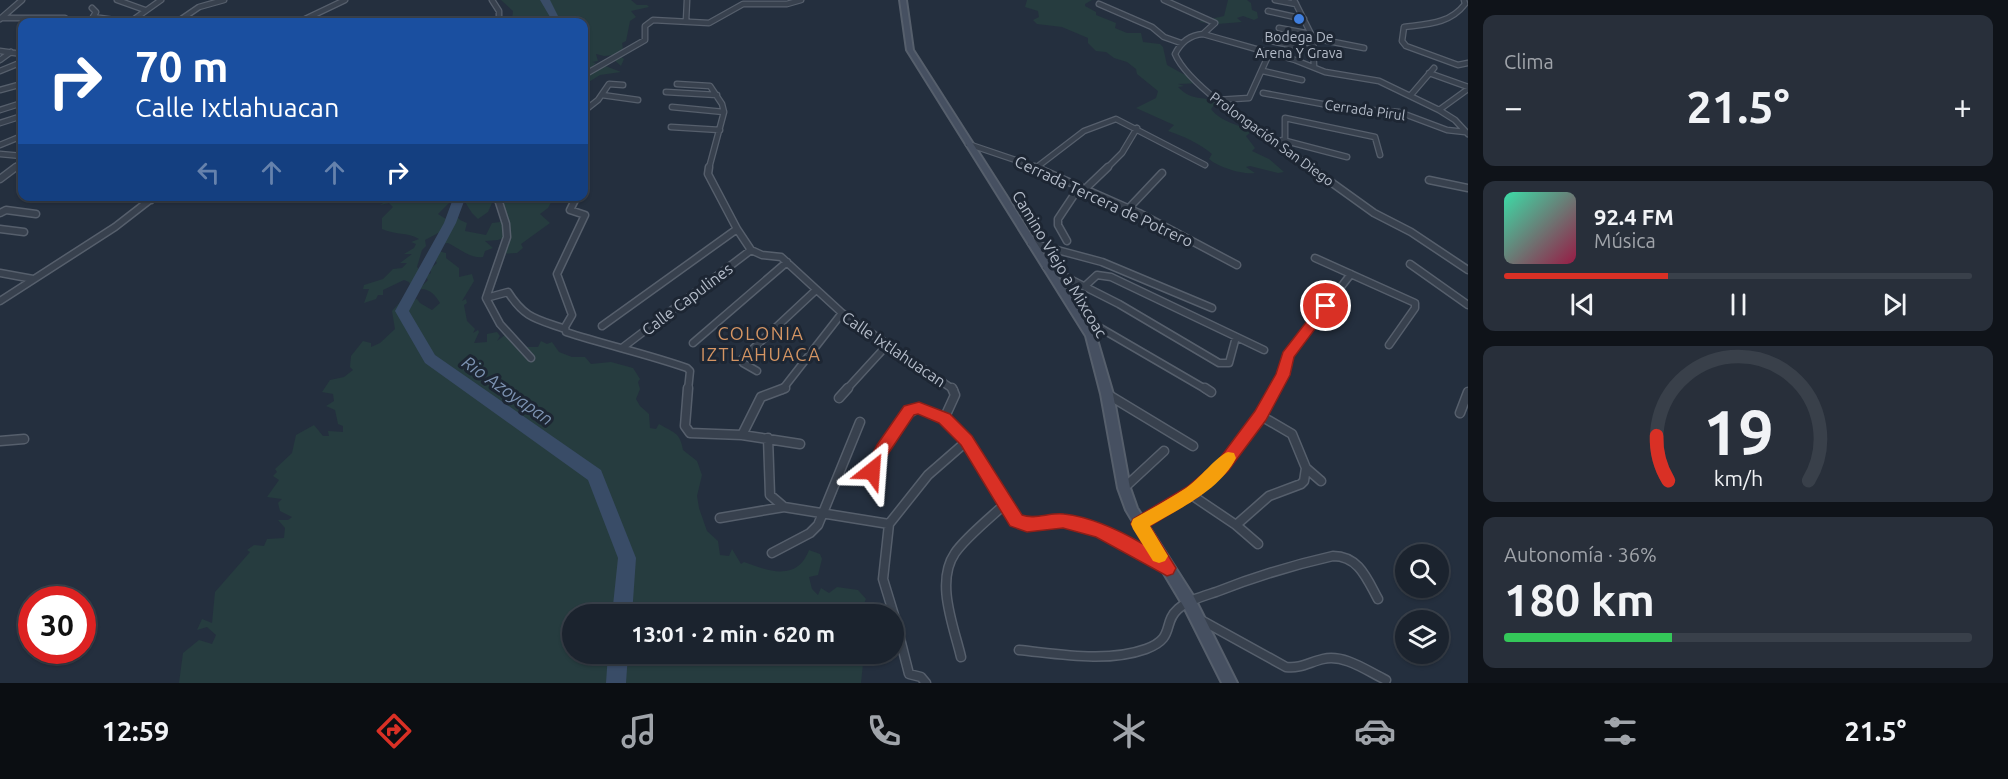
<!DOCTYPE html>
<html lang="es">
<head>
<meta charset="utf-8">
<style>
	:root { --surface:#1b232e; --page:#282f3a; --text:#f1f3f6; --muted:#a0a4aa; --line:#39404a; --accent:#d93025 }
	body { margin:0; font-family:Ubuntu,sans-serif; background:var(--page); color:var(--text); height:100vh; display:flex; flex-direction:column; font-size:22px; white-space:nowrap }
	* { box-sizing:border-box; margin:0 }
	p { font-size:20px; color:var(--muted) }
	.icon { flex:none; width:33px; height:33px; fill:none; stroke:currentColor; stroke-width:2; stroke-linecap:round; stroke-linejoin:round }
	.map { position:relative; flex:1; overflow:hidden }
	.drawer { display:flex; flex-direction:column; gap:15px; padding:15px; background:#0f1319; width:540px }
	.drawer>* { flex:none }
	.guide { position:absolute; left:18px; top:18px; width:570px; height:183px; border-radius:12px; box-shadow:0 2px 4px #0004,0 0 0 2px var(--line); background:#1a4fa0; color:#fff; overflow:hidden }
	.fabs { position:absolute; left:1395px; top:544px; display:grid; gap:12px }
	.fabs a { display:grid; place-items:center; width:54px; height:54px; border-radius:50%; background:var(--surface); box-shadow:0 2px 4px #0004,0 0 0 2px var(--line); font-size:30px }
	.speed { position:absolute; left:18px; top:586px; display:flex; gap:12px; font-size:30px; font-weight:700; text-align:center }
	.speed>* { display:grid; place-content:center; width:78px; height:78px; border-radius:50%; background:var(--surface); box-shadow:0 2px 4px #0004,0 0 0 2px var(--line); line-height:1 }
	.speed .limit { border:9px solid #d22; background:#fff; color:#111 }
	.pin { position:absolute; display:grid; place-items:center; width:51px; height:51px; color:#fff; margin:-26px; border:3px solid #fff; border-radius:50%; box-shadow:0 2px 6px #0007 }
	.me { position:absolute; width:66px; margin:-33px; rotate:28deg; stroke-linejoin:round; filter:drop-shadow(0 0 4px #0008) }
	.turn { display:flex; align-items:center; gap:21px; height:126px; padding:0 18px; font-size:27px }
	.turn .icon { width:78px; height:78px; stroke-width:2.5 }
	.turn b { display:block; font-size:42px; line-height:51px }
	.lanes { display:flex; align-items:center; height:57px; padding:0 18px; background:#0003; justify-content:center; gap:30px; direction:ltr }
	.lanes .off { opacity:.35 }
	.big { font-size:45px; font-weight:700; line-height:1.1 }
	.drawer .tile { flex:1; display:flex; flex-direction:column; justify-content:center; gap:9px; min-width:0; padding:0 21px; border-radius:12px; background:var(--page) }
	.drawer .dial { align-items:center; gap:0 }
	.dial svg { height:156px; overflow:visible; fill:none; stroke:var(--line); stroke-width:7; stroke-linecap:round; text-anchor:middle }
	.dial text { fill:var(--text); stroke:none }
	.song { display:flex; align-items:center; gap:18px }
	.cover { width:72px; height:72px; border-radius:9px; background:linear-gradient(135deg,hsl(160 70% 55%),hsl(340 70% 35%)) }
	.played { height:6px; border-radius:3px; background:linear-gradient(90deg,var(--accent) 35%,var(--line) 35%) }
	.keys { display:flex; justify-content:space-around; direction:ltr }
	.heat { display:flex; justify-content:space-between; align-items:center; font-size:33px; direction:ltr }
	.charge { height:9px; border-radius:4px; background:linear-gradient(90deg,#34c759 36%,var(--line) 0) }
	.trip { position:absolute; left:562px; top:604px; width:342px; height:60px; border-radius:30px; background:var(--surface); box-shadow:0 2px 4px #0004,0 0 0 2px var(--line); font-weight:700; line-height:60px; text-align:center }
	.menu { display:flex; height:96px; justify-content:space-around; align-items:center; background:#0b0e12; color:var(--muted) }
	.menu .icon { width:42px; height:42px }
	.menu .active { color:var(--accent) }
	.menu b { font-size:27px; color:var(--text) }
	main { display:flex; flex:1; min-height:0 }
	.map>svg:first-child { display:block }
	.green { fill:#263c3f }
	.lines { fill:none; stroke-linecap:round; stroke-linejoin:round }
	.river { fill:#394c67; fill-rule:evenodd }
	.street-far2-casing { stroke:#565f6c; stroke-width:7 }
	.street-far1-casing { stroke:#565f6c; stroke-width:9 }
	.street-casing { stroke:#565f6c; stroke-width:11 }
	.secondary-casing { stroke:#565f6c; stroke-width:4 }
	.street-far2 { stroke:#38414e; stroke-width:4.5 }
	.street-far1 { stroke:#38414e; stroke-width:6 }
	.street { stroke:#38414e; stroke-width:8 }
	.secondary { fill:#465061; fill-rule:evenodd }
	.route { fill:#d93025; stroke:#8d1f18; stroke-width:1.5 }
	.slow { fill:#f59e0b }
	.shop-dot { fill:#3f7fe0; stroke:#1d2633; stroke-width:2 }
	.labels { text-anchor:middle; dominant-baseline:central; stroke-width:6; stroke-linejoin:round; paint-order:stroke }
	.far-poi-label { font-size:14px; fill:#b4bcc9; stroke:#1d2633 }
	.far-street-label { font-size:14px; fill:#b4bcc9; stroke:#1d2633 }
	.street-label { font-size:16px; fill:#b4bcc9; stroke:#1d2633 }
	.neighbourhood-label { font-size:18px; letter-spacing:1.5px; fill:#d59563; stroke:#1d2633 }
	.water-label { font-size:18px; font-style:italic; fill:#7c92b1; stroke:#1d2633 }
</style>
</head>
<body>
<main>
<div class="map">
<svg width="1468" height="683" viewBox="0 0 1468 683">
	<rect width="100%" height="100%" fill="#242f3e"/>
	<path class="green" d="M501,0H631L637,5H647L649,7L631,11L636,17L630,21L626,41L622,43L623,49L618,54L624,59L621,66L612,58L614,55L604,56L596,54L598,61L592,62L596,63L591,68H602L601,65H603L621,72L600,75L584,85V77L588,71L584,72V22H516L512,20L513,11Z
		M1027,0H1092L1085,4V6L1096,12V15L1116,23L1115,28L1127,33H1141L1143,42L1160,44L1163,47L1167,65C1178,71 1190,78 1203,83L1178,84L1184,86L1178,87C1194,103 1202,94 1216,103L1211,109C1222,123 1237,123 1251,132L1246,136L1255,148L1252,151L1269,159L1284,172L1278,173L1250,166L1246,167L1255,173C1243,175 1218,167 1209,159L1212,154C1199,143 1183,136 1168,131L1174,125L1136,108L1156,98L1158,91L1137,74L1136,69L1127,62L1114,58L1106,52L1096,51L1088,43V38L1062,27L1037,24L1033,20L1039,17L1038,11L1025,7Z
		M1228,0H1247L1251,3L1252,10L1257,12L1258,18L1254,20L1243,16L1237,18L1242,22L1217,24L1198,22L1224,16Z
		M393,197H446L449,203L438,214L446,219L454,213L460,220L467,223L465,231L486,235L492,223L500,222L506,216L500,204L509,197H554L548,208L540,214L550,223L521,244L523,248L517,253L500,254L499,250L510,241L509,235L498,240L485,241L493,248L485,251L483,257C470,259 459,248 448,243L439,244L444,237L440,232L425,240L426,246L422,250L417,267L425,276L431,273L430,269L437,263L431,254L438,251L446,253V258L459,268V277L472,274L474,281L462,301L466,299L467,303L464,305L467,321L475,329L473,333L478,330L479,332L474,343L487,342V334L497,332L500,336L497,341L505,335C511,340 512,346 519,350L525,347H538L541,341L547,344L552,342L559,352L572,357H585L591,364L611,362L633,368L640,379L638,382L640,389L636,399L640,406L649,414L650,428L656,429L659,424C674,433 680,432 683,450L697,461L702,475L697,496L699,508L707,531L718,541L720,555L729,556L732,549L741,564L744,562C768,571 797,582 809,550L820,554L822,559L818,575L809,577L812,589L818,595L821,588L829,593L837,587L858,590L866,599L859,615H573V654H864L861,683H179L183,653L199,640L212,644L216,635L207,627L197,630L202,619L212,623L215,592L250,552L247,550L254,545L264,546L267,539L284,538L285,528L278,520H288L292,517L280,511L278,503L282,499L267,497L279,480L273,476L277,472L275,469L292,453L296,435L314,425L323,436H329L328,431L343,432V426L338,424L335,410L326,406L334,401L333,394L322,392L330,380L344,377L353,370L350,367L351,356L363,341L371,343V347L380,343L395,329L392,311L401,301L417,299L420,303L432,310L440,303C435,295 430,288 419,289L428,280L426,277L419,288L411,286L409,282L404,280L383,290V295H378L376,299L364,303L369,289H363L364,285L383,279L393,269L402,268L407,263H400L412,254H404L414,248L416,244L411,242L419,239C408,232 394,235 382,229V218L393,207L389,203L380,205Z
		M458,197H489L492,203L488,212L478,219L472,213L465,202L458,204Z"/>
	<g class="lines">
		<path class="river" d="M540,0H550L561,22H553Z
			M454,196H466L456,223L409,311L435,355L601,470L636,558L632,615H612L618,558L588,480L425,363L395,311L444,223Z
			M608,654H628L626,683H606Z"/>
		<g class="street-far2-casing">
			<path id="street-far2" d="M117,0L145,10
				M492,0L499,11V20L496,22
				M1164,0L1215,23L1203,34
				M1275,0L1296,4
				M1294,0L1313,38L1314,67
				M1464,0L1465,4C1450,24 1427,24 1404,27L1402,41L1406,46L1458,65L1468,63
				M1099,4L1152,27L1164,37L1181,43
				M92,8L96,12L93,17L129,22
				M1268,11L1304,19
				M1,18H65L69,21
				M0,19L22,0
				M686,21L687,0
				M130,22L161,0
				M177,22L199,7L224,0
				M299,22L345,0
				M1279,28L1311,34
				M1313,38L1364,48
				M1266,40L1315,50
				M0,51L22,54
				M0,60L11,52
				M0,71L22,62
				M1263,71L1302,80
				M1429,73L1468,87
				M584,75L645,40V26L653,20L709,23L743,4H787L801,0
				M677,84L710,86L722,104L724,112L709,168
				M0,90L22,84
				M666,92L717,95
				M1263,93L1344,108L1399,112L1447,130L1465,132
				M602,95L638,100
				M1410,96L1434,68
				M1217,100L1249,98L1269,54
				M672,107L724,112
				M0,110L22,103
				M1439,110L1468,89
				M584,111L598,100L609,84L623,85
				M0,123L22,116
				M671,127L720,130
				M1282,140L1347,157
				M1285,140V118L1375,137L1380,155
				M968,144L1039,168
				M0,145L22,136
				M0,154L22,156
				M1037,167L1084,131L1116,119L1205,165
				M14,168L22,162
				M1107,168L1122,153L1137,128
				M1312,168C1278,143 1190,90 1175,54C1181,42 1190,35 1203,34L1295,60L1325,72L1379,81L1439,110L1455,120L1468,134"/>
		</g>
		<g class="street-far1-casing">
			<path id="street-far1" d="M709,167L708,174L737,229L751,250L762,255L781,257L842,313L954,390
				M1035,167L1139,213L1237,265
				M1310,167L1374,213L1411,232L1468,270
				M0,179L16,167
				M1429,180L1468,188
				M1085,189L1108,167
				M138,196L151,200
				M497,196L506,224L507,237L486,298L508,292C525,319 537,319 565,329
				M577,196L570,210L585,215L557,274L572,315L565,327L566,332C606,345 647,354 687,368L690,371L688,390
				M1128,209L1162,173
				M0,213L6,210L36,214
				M0,229L24,232
				M1067,241L1058,225V219L1080,186
				M1031,243L1102,262L1212,308
				M1315,258L1415,303V308L1389,345
				M1410,264L1468,305
				M1046,267L1119,304L1219,363H1229L1236,337
				M0,273L33,279
				M1085,286L1097,275L1111,277L1264,350
				M486,298L500,324L531,358
				M0,301L115,227L155,196
				M1078,315L1207,390
				M602,326L737,229
				M693,343L787,262
				M622,348L751,250
				M757,371L743,363L742,359L816,290
				M782,390L842,313
				M846,390L889,343
				M1275,390L1283,375L1288,355L1351,274"/>
		</g>
		<g class="street-casing">
			<path id="street" d="M688,388L685,426L690,433L742,435L800,444
				M1205,388L1211,392
				M1107,394L1193,446
				M839,398L848,388
				M1460,413L1468,392
				M1261,416L1292,434L1306,468L1321,481
				M944,419L955,395L952,388
				M742,435L761,397L785,388
				M768,438L770,495L784,507
				M0,441L24,439
				M872,471C881,452 899,414 919,408L944,419L967,441L1016,520C1032,527 1045,520 1062,521C1098,522 1136,549 1165,567
				M1124,488L1164,451
				M1190,494L1236,525L1269,496L1301,484L1304,481L1306,468
				M720,518L784,507L889,524
				M889,524L928,475L967,441
				M889,524L883,579L894,615
				M1139,524C1156,514 1175,504 1191,493C1228,468 1255,427 1276,388
				M1236,525L1258,544
				M772,553L810,533L818,525L860,422
				M894,615L909,674L921,677L926,683
				M1201,620L1286,667C1300,669 1310,662 1323,659C1345,654 1367,671 1386,680
				M1019,650C1059,654 1107,663 1146,649C1176,638 1162,623 1178,609C1188,600 1204,596 1216,592C1254,577 1293,565 1333,556C1359,556 1367,579 1378,599
				M961,657C954,627 935,582 955,553C965,538 991,517 1005,504"/>
		</g>
		<g class="secondary-casing">
			<path id="secondary" d="M900,0H906L913,50L1096,336L1113,394L1130,488L1137,508L1194,597L1237,683H1222L1184,607L1126,510L1118,488L1101,394L1086,336L907,50Z"/>
		</g>
		<use href="#street-far2" class="street-far2"/>
		<use href="#street-far1" class="street-far1"/>
		<use href="#street" class="street"/>
		<use href="#secondary" class="secondary"/>
	</g>
	<path class="route" d="M1326,302L1332,306L1294,357L1290,375L1266,420L1228,471L1198,497L1150,526L1176,568L1173,574L1167,576L1096,537L1063,528L1027,532L1010,526L961,445L939,423L918,414L914,415L888,454L877,476L872,478L866,476L864,471L877,445L904,406L919,402L950,414L972,436L1022,515C1035,520 1050,512 1064,514C1091,517 1119,530 1143,544L1131,524L1133,519L1187,487L1217,462L1255,411L1276,374L1283,352L1321,303Z"/>
	<path class="slow" d="M1228,452L1234,453L1236,458C1220,490 1179,509 1150,526L1168,556L1165,561L1159,563L1153,561L1133,529L1131,524L1133,519C1151,509 1169,499 1186,488C1198,480 1218,455 1228,452Z"/>
	<circle class="shop-dot" cx="1299" cy="19" r="6"/>
	<g class="labels">
		<g class="far-poi-label">
			<text x="1299" y="37">Bodega De<tspan x="1299" dy="16">Arena Y Grava</tspan></text>
		</g>
		<g class="far-street-label">
			<text transform="translate(1365 110) rotate(8)">Cerrada Pirul</text>
			<text transform="translate(1272 139) rotate(36)">Prolongación San Diego</text>
		</g>
		<g class="street-label">
			<text transform="translate(1104 201) rotate(25)">Cerrada Tercera de Potrero</text>
			<text transform="translate(1060 264) rotate(59)">Camino Viejo a Mixcoac</text>
			<text transform="translate(687 299) rotate(-37)">Calle Capulines</text>
			<text transform="translate(894 349) rotate(34)">Calle Ixtlahuacan</text>
		</g>
		<g class="neighbourhood-label">
			<text x="761" y="333">COLONIA<tspan x="761" dy="21">IZTLAHUACA</tspan></text>
		</g>
		<g class="water-label">
			<text transform="translate(508 390) rotate(35)">Rio Azoyapan</text>
		</g>
	</g>
</svg>
<div class="fabs">
<a><svg class="icon" aria-label="search" viewBox="0 0 24 24"><circle cx="10" cy="10" r="6"/><path d="M15 15l6 6"/></svg></a>
<a><svg class="icon" aria-label="layers" viewBox="0 0 24 24"><path d="M12 4l9 5-9 5-9-5zM3 14l9 5 9-5"/></svg></a>
</div>
<div class="speed"><div class="limit">30</div></div>
<div class="pin" style="left:1326px;top:306px;background:#d93025"><svg class="icon" aria-label="arrive" viewBox="0 0 24 24"><path d="M6 21V4h12l-3 4 3 4H6"/></svg></div>
<svg class="me" style="left:872px;top:471px" viewBox="-20 -20 40 40"><path d="M0-17L14 15 0 8-14 15z" fill="#d93025" stroke="#fff" stroke-width="4"/></svg>
<div class="trip">13:01 · 2 min · 620 m</div>
<div class="guide">
<div class="turn"><svg class="icon" aria-label="right" viewBox="0 0 24 24"><path d="M7 20v-9h11M14 6l5 5-5 5"/></svg><div><b>70 m</b>Calle Ixtlahuacan</div></div>
<div class="lanes"><svg class="icon off" aria-label="left" viewBox="0 0 24 24"><path d="M17 20v-9H6M10 6l-5 5 5 5"/></svg><svg class="icon off" aria-label="ahead" viewBox="0 0 24 24"><path d="M12 20V5M6 11l6-6 6 6"/></svg><svg class="icon off" aria-label="ahead" viewBox="0 0 24 24"><path d="M12 20V5M6 11l6-6 6 6"/></svg><svg class="icon" aria-label="right" viewBox="0 0 24 24"><path d="M7 20v-9h11M14 6l5 5-5 5"/></svg></div>
</div>
</div>
<section class="drawer">
<div class="tile"><p>Clima</p>
<div class="heat"><a>−</a><b class="big">21.5°</b><a>+</a></div>
</div>
<div class="tile">
<div class="song"><i class="cover"></i><div><b>92.4 FM</b><p>Música</p></div></div>
<div class="played"></div>
<div class="keys"><svg class="icon" aria-label="previous" viewBox="0 0 24 24"><path d="M18 5L8 12l10 7zM5 5v14"/></svg><svg class="icon" aria-label="pause" viewBox="0 0 24 24"><path d="M8 5v14M16 5v14"/></svg><svg class="icon" aria-label="next" viewBox="0 0 24 24"><path d="M6 5l10 7-10 7zM19 5v14"/></svg></div>
</div>
<div class="tile dial"><svg viewBox="0 0 100 80">
<path d="M14 69A42 42 0 1 1 86 69"/>
<path d="M14 69A42 42 0 0 1 8 46" stroke="#d93025"/>
<text x="50" y="56" font-size="32" font-weight="700">19</text>
<text x="50" y="72" font-size="11">km/h</text>
</svg></div>
<div class="tile"><p>Autonomía · 36%</p><b class="big">180 km</b><div class="charge"></div></div>
</section>
</main>
<nav class="menu">
<b>12:59</b>
<svg class="icon active" aria-label="directions" viewBox="0 0 24 24"><path d="M12 3l9 9-9 9-9-9zM9 14v-3h6M13 9l2 2-2 2"/></svg>
<svg class="icon" aria-label="music" viewBox="0 0 24 24"><path d="M9 18V5l10-2v13"/><circle cx="6" cy="18" r="3"/><circle cx="16" cy="16" r="3"/></svg>
<svg class="icon" aria-label="phone" viewBox="0 0 24 24"><path d="M5 4h4l2 5-3 2q2 4 5 5l2-3 5 2v4C11 20 4 13 5 4z"/></svg>
<svg class="icon" aria-label="climate" viewBox="0 0 24 24"><path d="M12 3v18M4 7l16 10M4 17L20 7"/></svg>
<svg class="icon" aria-label="car" viewBox="0 0 24 24"><path d="M5 17H2v-5l4-1 3-4h7l3 4 3 1v5h-3M9 17h6M6 11h13"/><circle cx="7" cy="17" r="2"/><circle cx="17" cy="17" r="2"/></svg>
<svg class="icon" aria-label="filters" viewBox="0 0 24 24"><path d="M4 7h16M4 17h16"/><circle cx="9" cy="7" r="2"/><circle cx="15" cy="17" r="2"/></svg>
<b>21.5°</b>
</nav>
</body>
</html>
